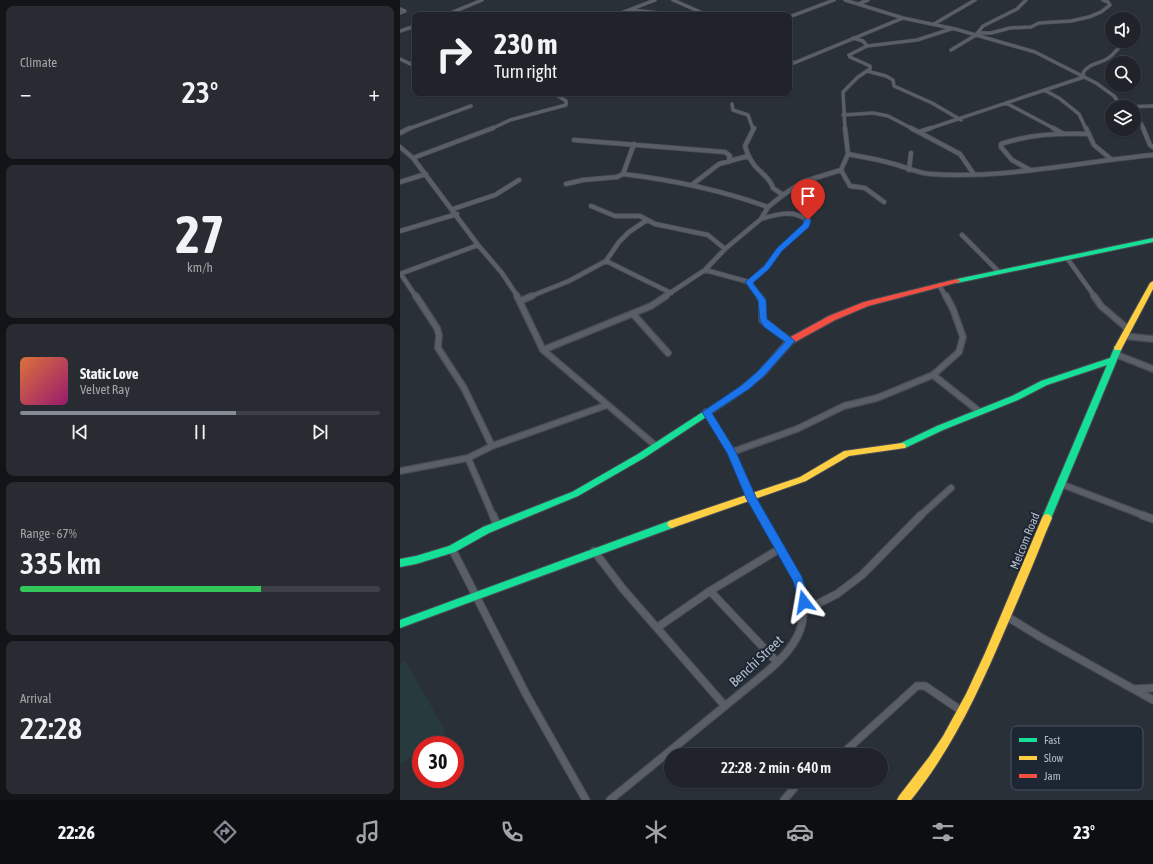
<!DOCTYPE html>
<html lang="en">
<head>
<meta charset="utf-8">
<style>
	:root { --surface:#20242a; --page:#282c32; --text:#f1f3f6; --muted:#a2a4a8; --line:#3d4147; --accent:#848b96 }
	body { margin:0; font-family:"Asap Condensed",sans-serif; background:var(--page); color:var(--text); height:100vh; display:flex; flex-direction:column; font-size:15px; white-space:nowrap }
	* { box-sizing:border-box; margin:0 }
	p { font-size:13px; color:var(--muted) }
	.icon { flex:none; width:22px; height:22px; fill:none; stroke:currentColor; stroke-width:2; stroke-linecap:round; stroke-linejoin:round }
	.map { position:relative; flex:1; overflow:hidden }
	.side { display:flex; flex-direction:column; gap:6px; padding:6px; background:#121417; width:400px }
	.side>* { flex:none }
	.top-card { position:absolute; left:12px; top:12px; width:380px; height:84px; border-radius:8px; box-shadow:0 1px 3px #0004,0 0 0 1px var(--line); background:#20242a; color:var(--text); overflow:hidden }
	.tools { position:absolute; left:705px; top:12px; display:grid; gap:8px }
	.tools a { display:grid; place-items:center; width:36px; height:36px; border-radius:50%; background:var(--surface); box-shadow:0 1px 3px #0004,0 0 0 1px var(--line); font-size:20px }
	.speed { position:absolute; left:12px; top:736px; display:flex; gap:8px; font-size:20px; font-weight:700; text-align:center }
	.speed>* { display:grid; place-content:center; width:52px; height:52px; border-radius:50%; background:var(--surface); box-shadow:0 1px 3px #0004,0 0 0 1px var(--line); line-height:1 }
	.speed .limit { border:6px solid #d22; background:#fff; color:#111 }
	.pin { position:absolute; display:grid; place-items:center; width:34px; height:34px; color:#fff; margin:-41px -17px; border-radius:50% 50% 50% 0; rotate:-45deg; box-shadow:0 0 4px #0007 }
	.pin .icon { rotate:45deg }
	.me { position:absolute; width:44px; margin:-22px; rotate:346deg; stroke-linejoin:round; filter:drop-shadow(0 0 3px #0008) }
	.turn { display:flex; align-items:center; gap:14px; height:84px; padding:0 16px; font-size:18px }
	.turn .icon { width:52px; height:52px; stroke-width:2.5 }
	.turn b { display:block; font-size:28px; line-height:34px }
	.big { font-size:30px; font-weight:600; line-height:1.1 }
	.side .tile { flex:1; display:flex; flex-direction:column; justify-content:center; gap:6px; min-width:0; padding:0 14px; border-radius:8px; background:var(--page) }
	.side .dial { align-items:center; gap:0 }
	.dial b { font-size:52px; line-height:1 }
	.song { display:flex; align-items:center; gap:12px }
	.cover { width:48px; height:48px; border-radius:6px; background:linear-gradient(135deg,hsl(20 70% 55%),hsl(320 70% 35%)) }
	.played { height:4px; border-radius:2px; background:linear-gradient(90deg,var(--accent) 60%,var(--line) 60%) }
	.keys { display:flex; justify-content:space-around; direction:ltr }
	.heat { display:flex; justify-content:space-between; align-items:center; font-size:22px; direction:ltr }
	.charge { height:6px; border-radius:3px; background:linear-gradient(90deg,#34c759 67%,var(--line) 0) }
	.trip { position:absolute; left:264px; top:748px; width:224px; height:40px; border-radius:20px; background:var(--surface); box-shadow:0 1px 3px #0004,0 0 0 1px var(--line); font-weight:600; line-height:40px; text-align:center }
	.menu { display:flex; height:64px; justify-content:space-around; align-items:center; background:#0d0e11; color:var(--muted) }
	.menu .icon { width:28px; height:28px }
	.menu .active { color:var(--accent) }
	.menu b { font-size:18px; color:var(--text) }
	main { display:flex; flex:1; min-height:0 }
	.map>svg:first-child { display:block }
	.green { fill:#273a3e }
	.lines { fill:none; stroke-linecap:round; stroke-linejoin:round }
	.street-far3-casing { stroke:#484c55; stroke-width:4 }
	.street-far2-casing { stroke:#484c55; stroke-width:5.5 }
	.street-far1-casing { stroke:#484c55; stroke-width:8 }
	.street-casing { stroke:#484c55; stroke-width:9 }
	.fast-casing { stroke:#484c55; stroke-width:2 }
	.slow-casing { stroke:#484c55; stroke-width:2 }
	.jam-casing { stroke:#484c55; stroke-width:2 }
	.street-far3 { stroke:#5a5e66; stroke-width:3 }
	.street-far2 { stroke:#5a5e66; stroke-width:4 }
	.street-far1 { stroke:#5a5e66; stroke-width:5.5 }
	.street { stroke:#5a5e66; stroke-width:7 }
	.fast { fill:#16e098; fill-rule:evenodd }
	.slow { fill:#ffcf43; fill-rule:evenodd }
	.jam { fill:#f24e42; fill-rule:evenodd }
	.route { fill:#1a73e8; stroke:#114b97 }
	.labels { text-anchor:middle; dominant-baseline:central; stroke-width:4; stroke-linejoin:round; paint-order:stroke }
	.street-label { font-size:12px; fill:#b4bcc9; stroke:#1d2633 }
	.near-street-label { font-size:14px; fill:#b4bcc9; stroke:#1d2633 }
	.key { fill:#1d2633; stroke:#4a5360; stroke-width:1 }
	.key-label { font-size:11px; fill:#b4bcc9 }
</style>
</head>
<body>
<main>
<section class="side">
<div class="tile"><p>Climate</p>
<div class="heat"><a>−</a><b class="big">23°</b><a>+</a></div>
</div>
<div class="tile dial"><b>27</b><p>km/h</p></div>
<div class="tile">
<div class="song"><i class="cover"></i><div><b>Static Love</b><p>Velvet Ray</p></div></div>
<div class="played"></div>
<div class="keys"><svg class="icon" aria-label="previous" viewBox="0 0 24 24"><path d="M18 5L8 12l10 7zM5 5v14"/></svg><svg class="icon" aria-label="pause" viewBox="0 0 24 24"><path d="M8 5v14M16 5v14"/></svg><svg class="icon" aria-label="next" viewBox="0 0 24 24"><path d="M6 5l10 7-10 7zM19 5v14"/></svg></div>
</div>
<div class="tile"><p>Range · 67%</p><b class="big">335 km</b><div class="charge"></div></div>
<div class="tile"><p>Arrival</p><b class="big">22:28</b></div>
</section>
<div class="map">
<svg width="753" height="800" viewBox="0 0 753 800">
	<rect width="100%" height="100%" fill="#2a3038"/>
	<path class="green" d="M5,660L46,732L28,745H21V750L0,764V664Z"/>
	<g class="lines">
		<g class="street-far3-casing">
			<path id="street-far3" d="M273,0L307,15
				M445,0L503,18L555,29L635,52L696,83L714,96L722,107
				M458,4L468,0
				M0,9L5,11L0,13
				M230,10L280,15
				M46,15L82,0
				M216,15L255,0
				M389,17L434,0
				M534,24L575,0
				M0,31L15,26
				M578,33H591L610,28L631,27L639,23L671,21L689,17L701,12L710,5L708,2L703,0
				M467,46L517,40L551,29
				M551,50L576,35L583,26L617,9L626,0
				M0,59L15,66
				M389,59L394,63L503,18
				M467,71L486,76L493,80L494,86L532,103L561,120
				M644,90L659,98L679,114L686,129
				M606,103L655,129
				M332,104L333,110L348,115L353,129
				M721,107L753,106
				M443,115L473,113L488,116L513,129
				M734,117L741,123L744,129
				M8,129L71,106
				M91,129L110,120L166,105V101L154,93
				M445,129L443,92L458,77L470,69V66L450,57L449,55L467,46L463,41L453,38
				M528,129L684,77L683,73C687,65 697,64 705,60C712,57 716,50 722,45"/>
		</g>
		<g class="street-far2-casing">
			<path id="street-far2" d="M354,128L345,146C347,153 350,160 355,166C361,173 371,179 373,188L383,195
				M511,128L560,154L573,173
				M653,128L662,133
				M686,128L694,145L711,159
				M743,128L750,145L753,147
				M519,132L531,128
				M0,133L10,128
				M174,140L325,152L330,156L328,162
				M234,144L223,174C273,180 321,190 368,207
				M0,147L13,158L78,245L102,273L118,297
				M448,154C462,157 476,159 490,163C504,166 516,173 531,174C605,179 679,162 753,155
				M13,158L93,128
				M441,170L450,186L465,188L484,202
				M509,170L511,153
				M630,170L612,160L601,147V144C630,134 659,133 689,134
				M0,182L26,174
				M166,184L183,180L217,177L223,174
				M293,184L319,164L348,156
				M191,206L215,216H240L255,224L308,235L325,249
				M53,209L95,195L119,180
				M0,231L57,214
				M562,235L599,272
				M667,258L695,297
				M206,261L271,293
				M305,270L349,282L360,297
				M0,274L78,245
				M1,274L16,297
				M349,282L366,267L380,249L407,225L408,221C394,209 377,214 361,219
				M539,285L546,297
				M129,297L169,281L206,261L219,242L229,232L247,220
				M264,297L305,270L325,249L361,219L368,207L383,195L402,182L441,170L448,154L445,128"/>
		</g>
		<g class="street-far1-casing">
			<path id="street-far1" d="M16,296L37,328L39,335L38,348L64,388L92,446
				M117,296L143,350L256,446
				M359,296L362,300V320L390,341
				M694,296L701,306L728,329
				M120,301L132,296
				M233,314L268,353
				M724,336L753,339
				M143,350L251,306L266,296
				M715,354L753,369
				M533,375L580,412
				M306,412L332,452L351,498L361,516
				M332,452L397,429L444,406L477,398L533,375L559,352L563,337L553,309L546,296
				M68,458L93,516
				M0,471L68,458L92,446L207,405
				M661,484L745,516
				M520,516L551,488"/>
		</g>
		<g class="street-casing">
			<path id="street" d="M93,515L97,525
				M742,515L753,519
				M52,549L127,696L186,800
				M194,551L223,589L325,706
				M310,591L377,662
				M405,610L437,594L462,575L521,515
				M606,616L642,638L753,700
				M258,627L310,591L381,548
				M734,689L753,688
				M441,755L517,686H525L563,712
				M210,800L369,670C400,643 411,620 398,580L361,515
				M384,800L400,781"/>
		</g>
		<g class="fast-casing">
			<path id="fast" d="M753,238V242L557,283L554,281L557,279Z
				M715,346H721L722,348L650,521L647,522L644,521L642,518L707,365L647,385L618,400L543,430L505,448H499L498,446L499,444L537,426L612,396L641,381L710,358Z
				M338,389L342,392L341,394L244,458L178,496L89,533L55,552L16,564L0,567V559L16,556L49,546L83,527L172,492L238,454Z
				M272,520L275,521L277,524L275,527L0,628V620Z"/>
		</g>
		<g class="slow-casing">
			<path id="slow" d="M753,281V289L722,348L721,350H715L714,348L750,283Z
				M502,443L505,444L506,446L505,448L449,456L406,481L272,528L269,527L267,524L269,521L400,477L444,451Z
				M647,514L650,515L652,518L646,532C633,565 619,598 605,630C579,691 552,749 511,800H497L499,796L529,757L543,736L566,694L585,653L642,518L644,515Z"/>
		</g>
		<g class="jam-casing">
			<path id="jam" d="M557,279L559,280L560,281L559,282L468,306L435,320L393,343L364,376L341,394L338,395L334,392L358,372L387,339L429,316L464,302Z"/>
		</g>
		<use href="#street-far3" class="street-far3"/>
		<use href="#street-far2" class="street-far2"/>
		<use href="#street-far1" class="street-far1"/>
		<use href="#street" class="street"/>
		<use href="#fast" class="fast"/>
		<use href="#slow" class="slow"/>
		<use href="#jam" class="jam"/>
	</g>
	<path class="route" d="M405,218H410L411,220L409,227L382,251L369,269L353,283L366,300L367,319L395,341L364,376L349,389L312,413L336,452L356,497L402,577L410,602L408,605L404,607L400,605L393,581L346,498L327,453L302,412L342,385L357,372L385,342L364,327L360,321L358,300L345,282L364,266L377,248L403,224Z"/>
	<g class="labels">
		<g class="street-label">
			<text transform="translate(625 541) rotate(-68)">Melcom Road</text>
		</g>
		<g class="near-street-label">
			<text transform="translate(356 661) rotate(-43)">Benchi Street</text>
		</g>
	</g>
	<rect x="611" y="726" width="132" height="64" rx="6" class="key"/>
	<rect x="619" y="738" width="18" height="4" fill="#16e098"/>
	<rect x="619" y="756" width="18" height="4" fill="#ffcf43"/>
	<rect x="619" y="774" width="18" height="4" fill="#f24e42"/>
	<g class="key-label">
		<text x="644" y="744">Fast</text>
		<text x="644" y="762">Slow</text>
		<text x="644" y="780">Jam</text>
	</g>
</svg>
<div class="tools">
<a><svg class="icon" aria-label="sound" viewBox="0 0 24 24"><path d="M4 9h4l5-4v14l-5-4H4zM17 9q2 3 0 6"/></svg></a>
<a><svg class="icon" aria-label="search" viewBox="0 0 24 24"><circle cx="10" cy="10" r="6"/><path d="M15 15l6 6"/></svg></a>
<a><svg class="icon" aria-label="layers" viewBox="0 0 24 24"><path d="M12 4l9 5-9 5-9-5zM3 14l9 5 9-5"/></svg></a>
</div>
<div class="speed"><div class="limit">30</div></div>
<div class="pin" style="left:408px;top:220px;background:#d93025"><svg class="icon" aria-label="arrive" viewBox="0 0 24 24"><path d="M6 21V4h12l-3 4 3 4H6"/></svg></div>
<svg class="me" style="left:404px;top:602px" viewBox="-20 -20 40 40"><path d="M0-17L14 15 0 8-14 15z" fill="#1a73e8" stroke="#fff" stroke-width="4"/></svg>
<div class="trip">22:28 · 2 min · 640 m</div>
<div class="top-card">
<div class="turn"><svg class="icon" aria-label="right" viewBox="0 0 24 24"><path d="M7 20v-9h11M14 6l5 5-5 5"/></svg><div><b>230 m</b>Turn right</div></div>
</div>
</div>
</main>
<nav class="menu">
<b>22:26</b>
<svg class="icon active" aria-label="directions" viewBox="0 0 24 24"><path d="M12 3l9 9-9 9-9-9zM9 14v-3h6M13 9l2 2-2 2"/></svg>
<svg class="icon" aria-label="music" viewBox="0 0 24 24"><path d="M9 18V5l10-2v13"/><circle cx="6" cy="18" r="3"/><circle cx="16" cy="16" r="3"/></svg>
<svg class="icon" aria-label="phone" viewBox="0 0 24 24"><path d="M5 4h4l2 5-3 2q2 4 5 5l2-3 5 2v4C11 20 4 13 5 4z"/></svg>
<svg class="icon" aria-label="climate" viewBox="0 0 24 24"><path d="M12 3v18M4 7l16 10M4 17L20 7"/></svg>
<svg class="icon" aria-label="car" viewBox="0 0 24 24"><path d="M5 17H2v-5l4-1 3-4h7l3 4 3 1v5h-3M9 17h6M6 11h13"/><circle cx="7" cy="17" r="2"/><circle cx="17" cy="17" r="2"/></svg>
<svg class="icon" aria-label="filters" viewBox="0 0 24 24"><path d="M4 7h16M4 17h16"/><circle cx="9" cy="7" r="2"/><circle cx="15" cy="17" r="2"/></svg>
<b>23°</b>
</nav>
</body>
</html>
